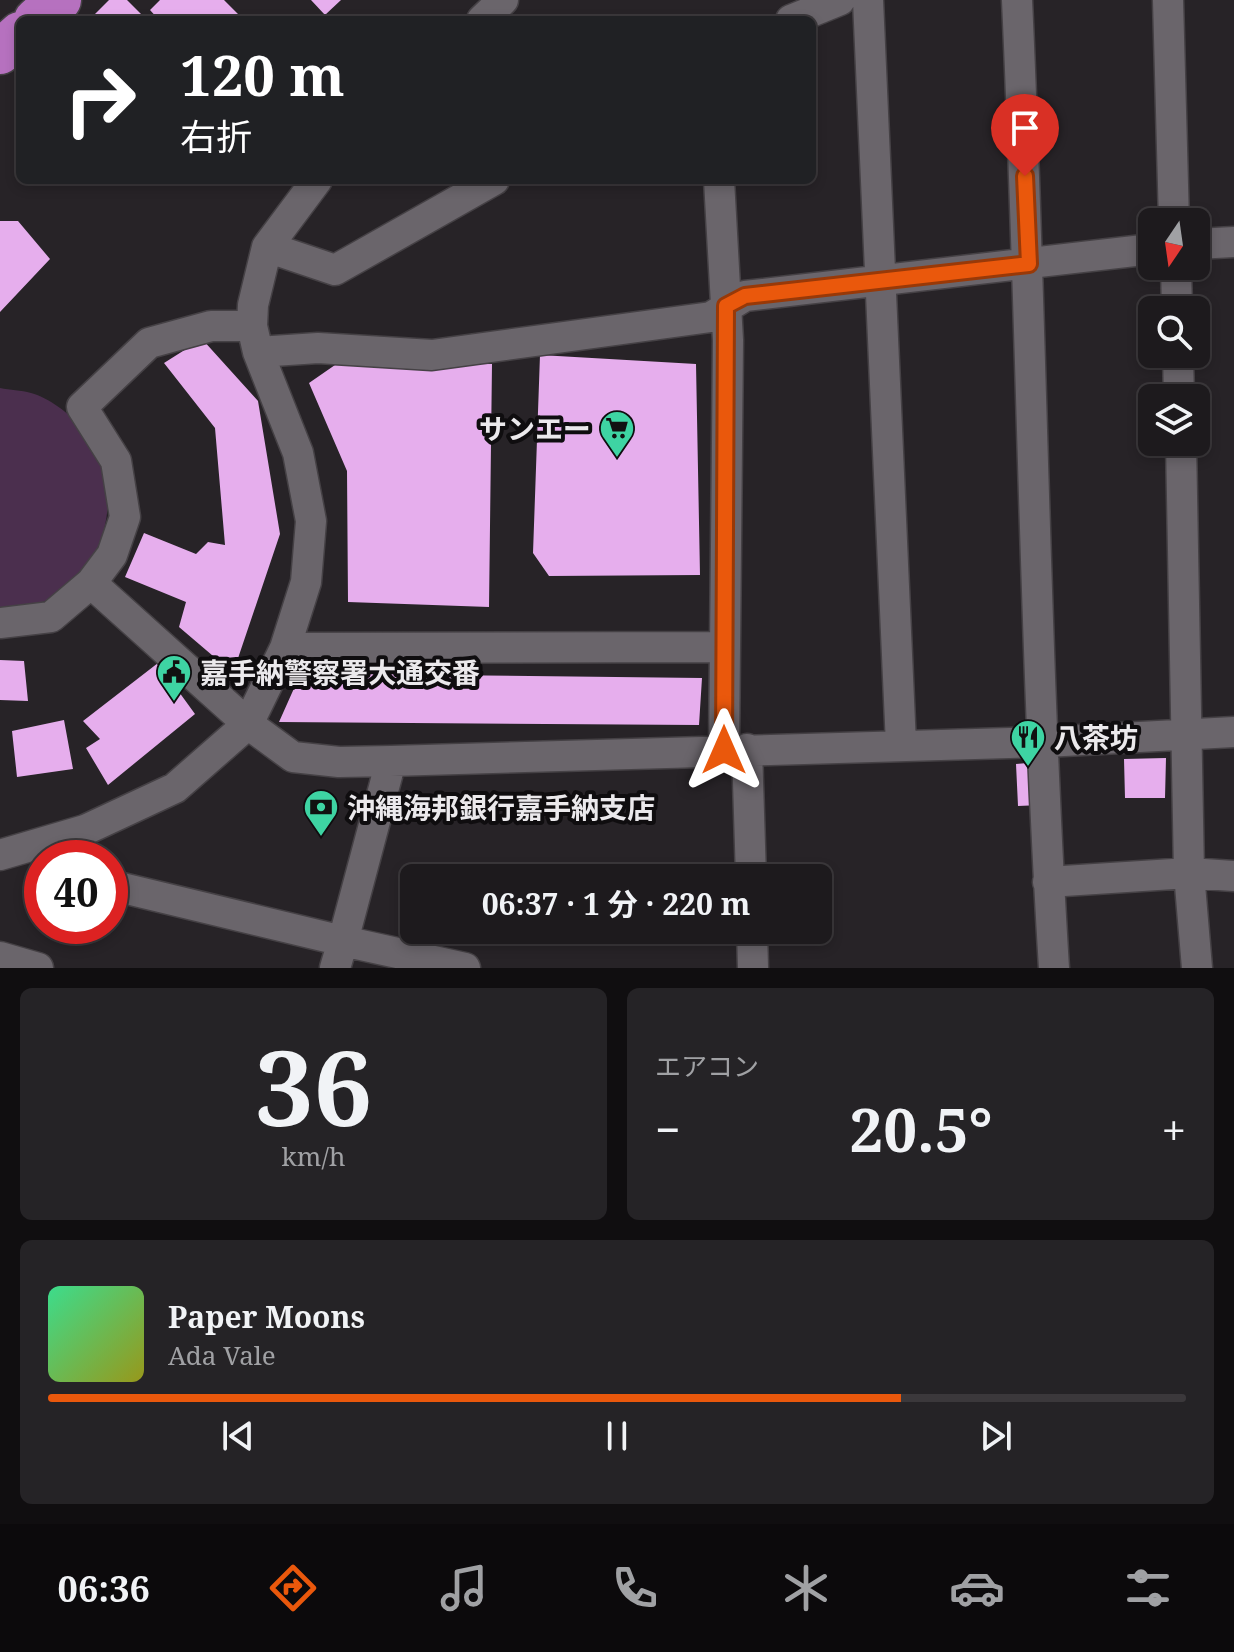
<!DOCTYPE html>
<html lang="ja">
<head>
<meta charset="utf-8">
<style>
	:root { --surface:#1d1a1d; --page:#252326; --text:#f1f3f6; --muted:#a0a1a4; --line:#3b383b; --accent:#ea580c }
	body { margin:0; font-family:"Noto Serif","Noto Sans JP",serif; background:var(--page); color:var(--text); height:100vh; display:flex; flex-direction:column; font-size:30px; white-space:nowrap }
	* { box-sizing:border-box; margin:0 }
	p { font-size:26px; color:var(--muted) }
	.icon { flex:none; width:44px; height:44px; fill:none; stroke:currentColor; stroke-width:2; stroke-linecap:round; stroke-linejoin:round }
	.map { position:relative; height:968px; overflow:hidden }
	.sheet { display:flex; flex-direction:column; gap:20px; padding:20px; background:#100e10; flex:1 }
	.sheet>* { flex:none }
	.guide { position:absolute; left:16px; top:16px; width:800px; height:168px; border-radius:12px; box-shadow:0 4px 12px #0003,0 0 0 2px var(--line); background:#202124; color:#fff; overflow:hidden }
	.needle { width:52px; rotate:193deg }
	.controls { position:absolute; left:1138px; top:208px; display:grid; gap:16px }
	.controls a { display:grid; place-items:center; width:72px; height:72px; border-radius:12px; background:var(--surface); box-shadow:0 4px 12px #0003,0 0 0 2px var(--line); font-size:40px }
	.speed { position:absolute; left:24px; top:840px; display:flex; gap:16px; font-size:40px; font-weight:700; text-align:center }
	.speed>* { display:grid; place-content:center; width:104px; height:104px; border-radius:50%; background:var(--surface); box-shadow:0 4px 12px #0003,0 0 0 2px var(--line); line-height:1 }
	.speed .limit { border:12px solid #d22; background:#fff; color:#111 }
	.pin { position:absolute; display:grid; place-items:center; width:68px; height:68px; color:#fff; margin:-82px -34px; border-radius:50% 50% 50% 0; rotate:-45deg; box-shadow:0 0 8px #0007 }
	.pin .icon { rotate:45deg }
	.me { position:absolute; width:88px; margin:-44px; rotate:0deg; stroke-linejoin:round; filter:drop-shadow(0 0 6px #0008) }
	.turn { display:flex; align-items:center; gap:28px; height:168px; padding:0 32px; font-size:36px }
	.turn .icon { width:104px; height:104px; stroke-width:2.5 }
	.turn b { display:block; font-size:56px; line-height:68px }
	.big { font-size:60px; font-weight:700; line-height:1.1 }
	.sheet .card { flex:1; display:flex; flex-direction:column; justify-content:center; gap:12px; min-width:0; padding:0 28px; border-radius:12px; background:var(--page) }
	.sheet .dial { align-items:center; gap:0 }
	.dial b { font-size:104px; line-height:1 }
	.song { display:flex; align-items:center; gap:24px }
	.cover { width:96px; height:96px; border-radius:12px; background:linear-gradient(135deg,hsl(150 70% 55%),hsl(60 70% 35%)) }
	.played { height:8px; border-radius:4px; background:linear-gradient(90deg,var(--accent) 75%,var(--line) 75%) }
	.keys { display:flex; justify-content:space-around; direction:ltr }
	.heat { display:flex; justify-content:space-between; align-items:center; font-size:44px; direction:ltr }
	.sheet .tiles { flex:1; display:grid; gap:20px; grid-template-columns:1fr 1fr }
	.card:last-child { grid-column:span 2 }
	.trip { position:absolute; left:400px; top:864px; width:432px; height:80px; border-radius:12px; background:var(--surface); box-shadow:0 4px 12px #0003,0 0 0 2px var(--line); font-weight:700; line-height:80px; text-align:center }
	.dock { display:flex; height:128px; justify-content:space-around; align-items:center; background:#0c0a0c; color:var(--muted) }
	.dock .icon { width:56px; height:56px }
	.dock .selected { color:var(--accent) }
	.dock b { font-size:36px; color:var(--text) }
	.map>svg:first-child { display:block }
	.green { fill:#4b2f4e }
	.building { fill:#e6aeed }
	.lines { fill:none; stroke-linecap:round; stroke-linejoin:round }
	.minor-casing { stroke:#454145; stroke-width:33 }
	.highway-casing { stroke:#454145; stroke-width:47 }
	.minor { stroke:#6a656b; stroke-width:30 }
	.highway { stroke:#b671bf; stroke-width:44 }
	.route-casing { stroke:#983908; stroke-width:20 }
	.route { stroke:#ea580c; stroke-width:14 }
	.labels { text-anchor:middle; dominant-baseline:central; stroke-width:8; stroke-linejoin:round; paint-order:stroke }
	.poi-label { font-size:28px; font-weight:bold; fill:#ebe9ec; stroke:#0f0d0f; text-anchor:start }
</style>
</head>
<body>
<div class="map">
<svg width="1234" height="968" viewBox="0 0 1234 968">
	<rect width="100%" height="100%" fill="#272327"/>
	<path class="green" d="M0,388C10,390 21,390 31,393C49,398 69,413 81,427C140,499 96,609 0,611Z"/>
	<path class="building" d="M109,0H127L147,20H89Z
		M160,0H224L239,15L234,20H159L150,10Z
		M311,0H341L325,15Z
		M0,221H18L50,259L0,312Z
		M202,339L258,401L280,534L233,673L179,627L186,602L125,577L144,533L196,554L208,542L225,545L215,428L164,363Z
		M540,355L696,364L700,575L549,576L533,553Z
		M492,364L489,607L348,602L347,471L309,383L335,365Z
		M308,657L434,663V675L702,678L699,725L279,722Z
		M0,660L24,661L28,701L0,700Z
		M158,663L195,714L108,785L86,748L100,739L83,721Z
		M64,720L73,769L17,777L12,731Z
		M1166,758L1165,798H1125L1124,759Z
		M1039,762L1041,805L1018,806L1016,764Z"/>
	<g class="lines">
		<g class="minor-casing">
			<path id="minor" d="M868,0L901,745
				M1017,0C1032,323 1034,646 1054,968
				M1168,0L1174,222
				M482,20L503,0
				M791,20L840,0
				M719,180L728,340L724,750
				M1196,244L1234,242
				M267,247L335,270L494,180
				M1176,266L1177,310
				M258,352L318,348L432,355L711,317L745,296L1152,249
				M1178,354L1179,398
				M1181,442L1189,873L1197,968
				M91,583L248,724L293,757L339,762L391,761L1045,742L1234,732
				M0,623L51,617L91,583L112,555L125,517L116,461L82,407L149,343L211,326H252
				M285,648L724,647
				M747,749L751,878
				M0,855L85,830L175,788L248,724L285,648L306,582L311,521L298,453L258,352L252,326L253,305L267,247L317,180
				M1048,882L1189,873L1234,876
				M110,885L343,941L391,761
				M752,930L753,968
				M0,957L38,968
				M335,968L343,941L465,968"/>
		</g>
		<g class="highway-casing">
			<path id="highway" d="M36,20L59,0
				M0,52L20,34"/>
		</g>
		<use href="#minor" class="minor"/>
		<use href="#highway" class="highway"/>
	</g>
	<g class="lines">
		<g class="route-casing">
			<path id="route" d="M724,750L726,306L745,296L1029,264L1025,176"/>
		</g>
		<use href="#route" class="route"/>
	</g>
	<defs>
		<g id="supermarket-pin" transform="scale(1.8)"><path d="M0 17L-7.5 6A9.5 9.5 0 1 1 7.5 6Z" fill="#3ed4a3" stroke="#0f0d0f"/><path d="M-6-5.5h2.5l.6 2H6L4.5 2H-2.5L-4.4-4H-6ZM-1.5 3.2a1.3 1.3 0 1 0 .1 0ZM3 3.2a1.3 1.3 0 1 0 .1 0Z" fill="#111"/></g>
		<g id="civic-pin" transform="scale(1.8)"><path d="M0 17L-7.5 6A9.5 9.5 0 1 1 7.5 6Z" fill="#3ed4a3" stroke="#0f0d0f"/><path d="M-.6-6.5H3V-4.5H.6V-3L4-1V1h2V6H-6V1h2V-1L-.6-3ZM-1.2 2.5V6h2.4V2.5Z" fill="#111"/></g>
		<g id="restaurant-pin" transform="scale(1.8)"><path d="M0 17L-7.5 6A9.5 9.5 0 1 1 7.5 6Z" fill="#3ed4a3" stroke="#0f0d0f"/><path d="M-5-6h1v4h1v-4h1v4h1v-4h1v5L-1.5 .5V6h-2V.5L-5-1ZM5-6V6H3V1.5H1.5Q1.5-4 5-6Z" fill="#111"/></g>
		<g id="bank-pin" transform="scale(1.8)"><path d="M0 17L-7.5 6A9.5 9.5 0 1 1 7.5 6Z" fill="#3ed4a3" stroke="#0f0d0f"/><path d="M-6-4H6V4H-6ZM0-2.3a2.3 2.3 0 1 0 0 4.6a2.3 2.3 0 1 0 0-4.6Z" fill="#111"/></g>
	</defs>
	<g fill-rule="evenodd">
		<use href="#supermarket-pin" x="617" y="428"/>
		<use href="#civic-pin" x="174" y="672"/>
		<use href="#restaurant-pin" x="1028" y="737"/>
		<use href="#bank-pin" x="321" y="807"/>
	</g>
	<g class="labels">
		<g class="poi-label">
			<text x="591" y="428" text-anchor="end">サンエー</text>
			<text x="200" y="672">嘉手納警察署大通交番</text>
			<text x="1054" y="737">八茶坊</text>
			<text x="347" y="807">沖縄海邦銀行嘉手納支店</text>
		</g>
	</g>
</svg>
<div class="controls">
<a><svg class="needle" viewBox="-14 -14 28 28"><path d="M0-13l5 13h-10z" fill="#e53935"/><path d="M0 13l5-13h-10z" fill="#a0a1a4"/></svg></a>
<a><svg class="icon" aria-label="search" viewBox="0 0 24 24"><circle cx="10" cy="10" r="6"/><path d="M15 15l6 6"/></svg></a>
<a><svg class="icon" aria-label="layers" viewBox="0 0 24 24"><path d="M12 4l9 5-9 5-9-5zM3 14l9 5 9-5"/></svg></a>
</div>
<div class="speed"><div class="limit">40</div></div>
<div class="pin" style="left:1025px;top:176px;background:#d93025"><svg class="icon" aria-label="arrive" viewBox="0 0 24 24"><path d="M6 21V4h12l-3 4 3 4H6"/></svg></div>
<svg class="me" style="left:724px;top:750px" viewBox="-20 -20 40 40"><path d="M0-17L14 15 0 8-14 15z" fill="#ea580c" stroke="#fff" stroke-width="4"/></svg>
<div class="trip">06:37 · 1 分 · 220 m</div>
<div class="guide">
<div class="turn"><svg class="icon" aria-label="right" viewBox="0 0 24 24"><path d="M7 20v-9h11M14 6l5 5-5 5"/></svg><div><b>120 m</b>右折</div></div>
</div>
</div>
<section class="sheet">
<div class="tiles">
<div class="card dial"><b>36</b><p>km/h</p></div>
<div class="card"><p>エアコン</p>
<div class="heat"><a>−</a><b class="big">20.5°</b><a>+</a></div>
</div>
<div class="card">
<div class="song"><i class="cover"></i><div><b>Paper Moons</b><p>Ada Vale</p></div></div>
<div class="played"></div>
<div class="keys"><svg class="icon" aria-label="previous" viewBox="0 0 24 24"><path d="M18 5L8 12l10 7zM5 5v14"/></svg><svg class="icon" aria-label="pause" viewBox="0 0 24 24"><path d="M8 5v14M16 5v14"/></svg><svg class="icon" aria-label="next" viewBox="0 0 24 24"><path d="M6 5l10 7-10 7zM19 5v14"/></svg></div>
</div>
</div>
</section>
<nav class="dock">
<b>06:36</b>
<svg class="icon selected" aria-label="directions" viewBox="0 0 24 24"><path d="M12 3l9 9-9 9-9-9zM9 14v-3h6M13 9l2 2-2 2"/></svg>
<svg class="icon" aria-label="music" viewBox="0 0 24 24"><path d="M9 18V5l10-2v13"/><circle cx="6" cy="18" r="3"/><circle cx="16" cy="16" r="3"/></svg>
<svg class="icon" aria-label="phone" viewBox="0 0 24 24"><path d="M5 4h4l2 5-3 2q2 4 5 5l2-3 5 2v4C11 20 4 13 5 4z"/></svg>
<svg class="icon" aria-label="climate" viewBox="0 0 24 24"><path d="M12 3v18M4 7l16 10M4 17L20 7"/></svg>
<svg class="icon" aria-label="car" viewBox="0 0 24 24"><path d="M5 17H2v-5l4-1 3-4h7l3 4 3 1v5h-3M9 17h6M6 11h13"/><circle cx="7" cy="17" r="2"/><circle cx="17" cy="17" r="2"/></svg>
<svg class="icon" aria-label="filters" viewBox="0 0 24 24"><path d="M4 7h16M4 17h16"/><circle cx="9" cy="7" r="2"/><circle cx="15" cy="17" r="2"/></svg>
</nav>
</body>
</html>
